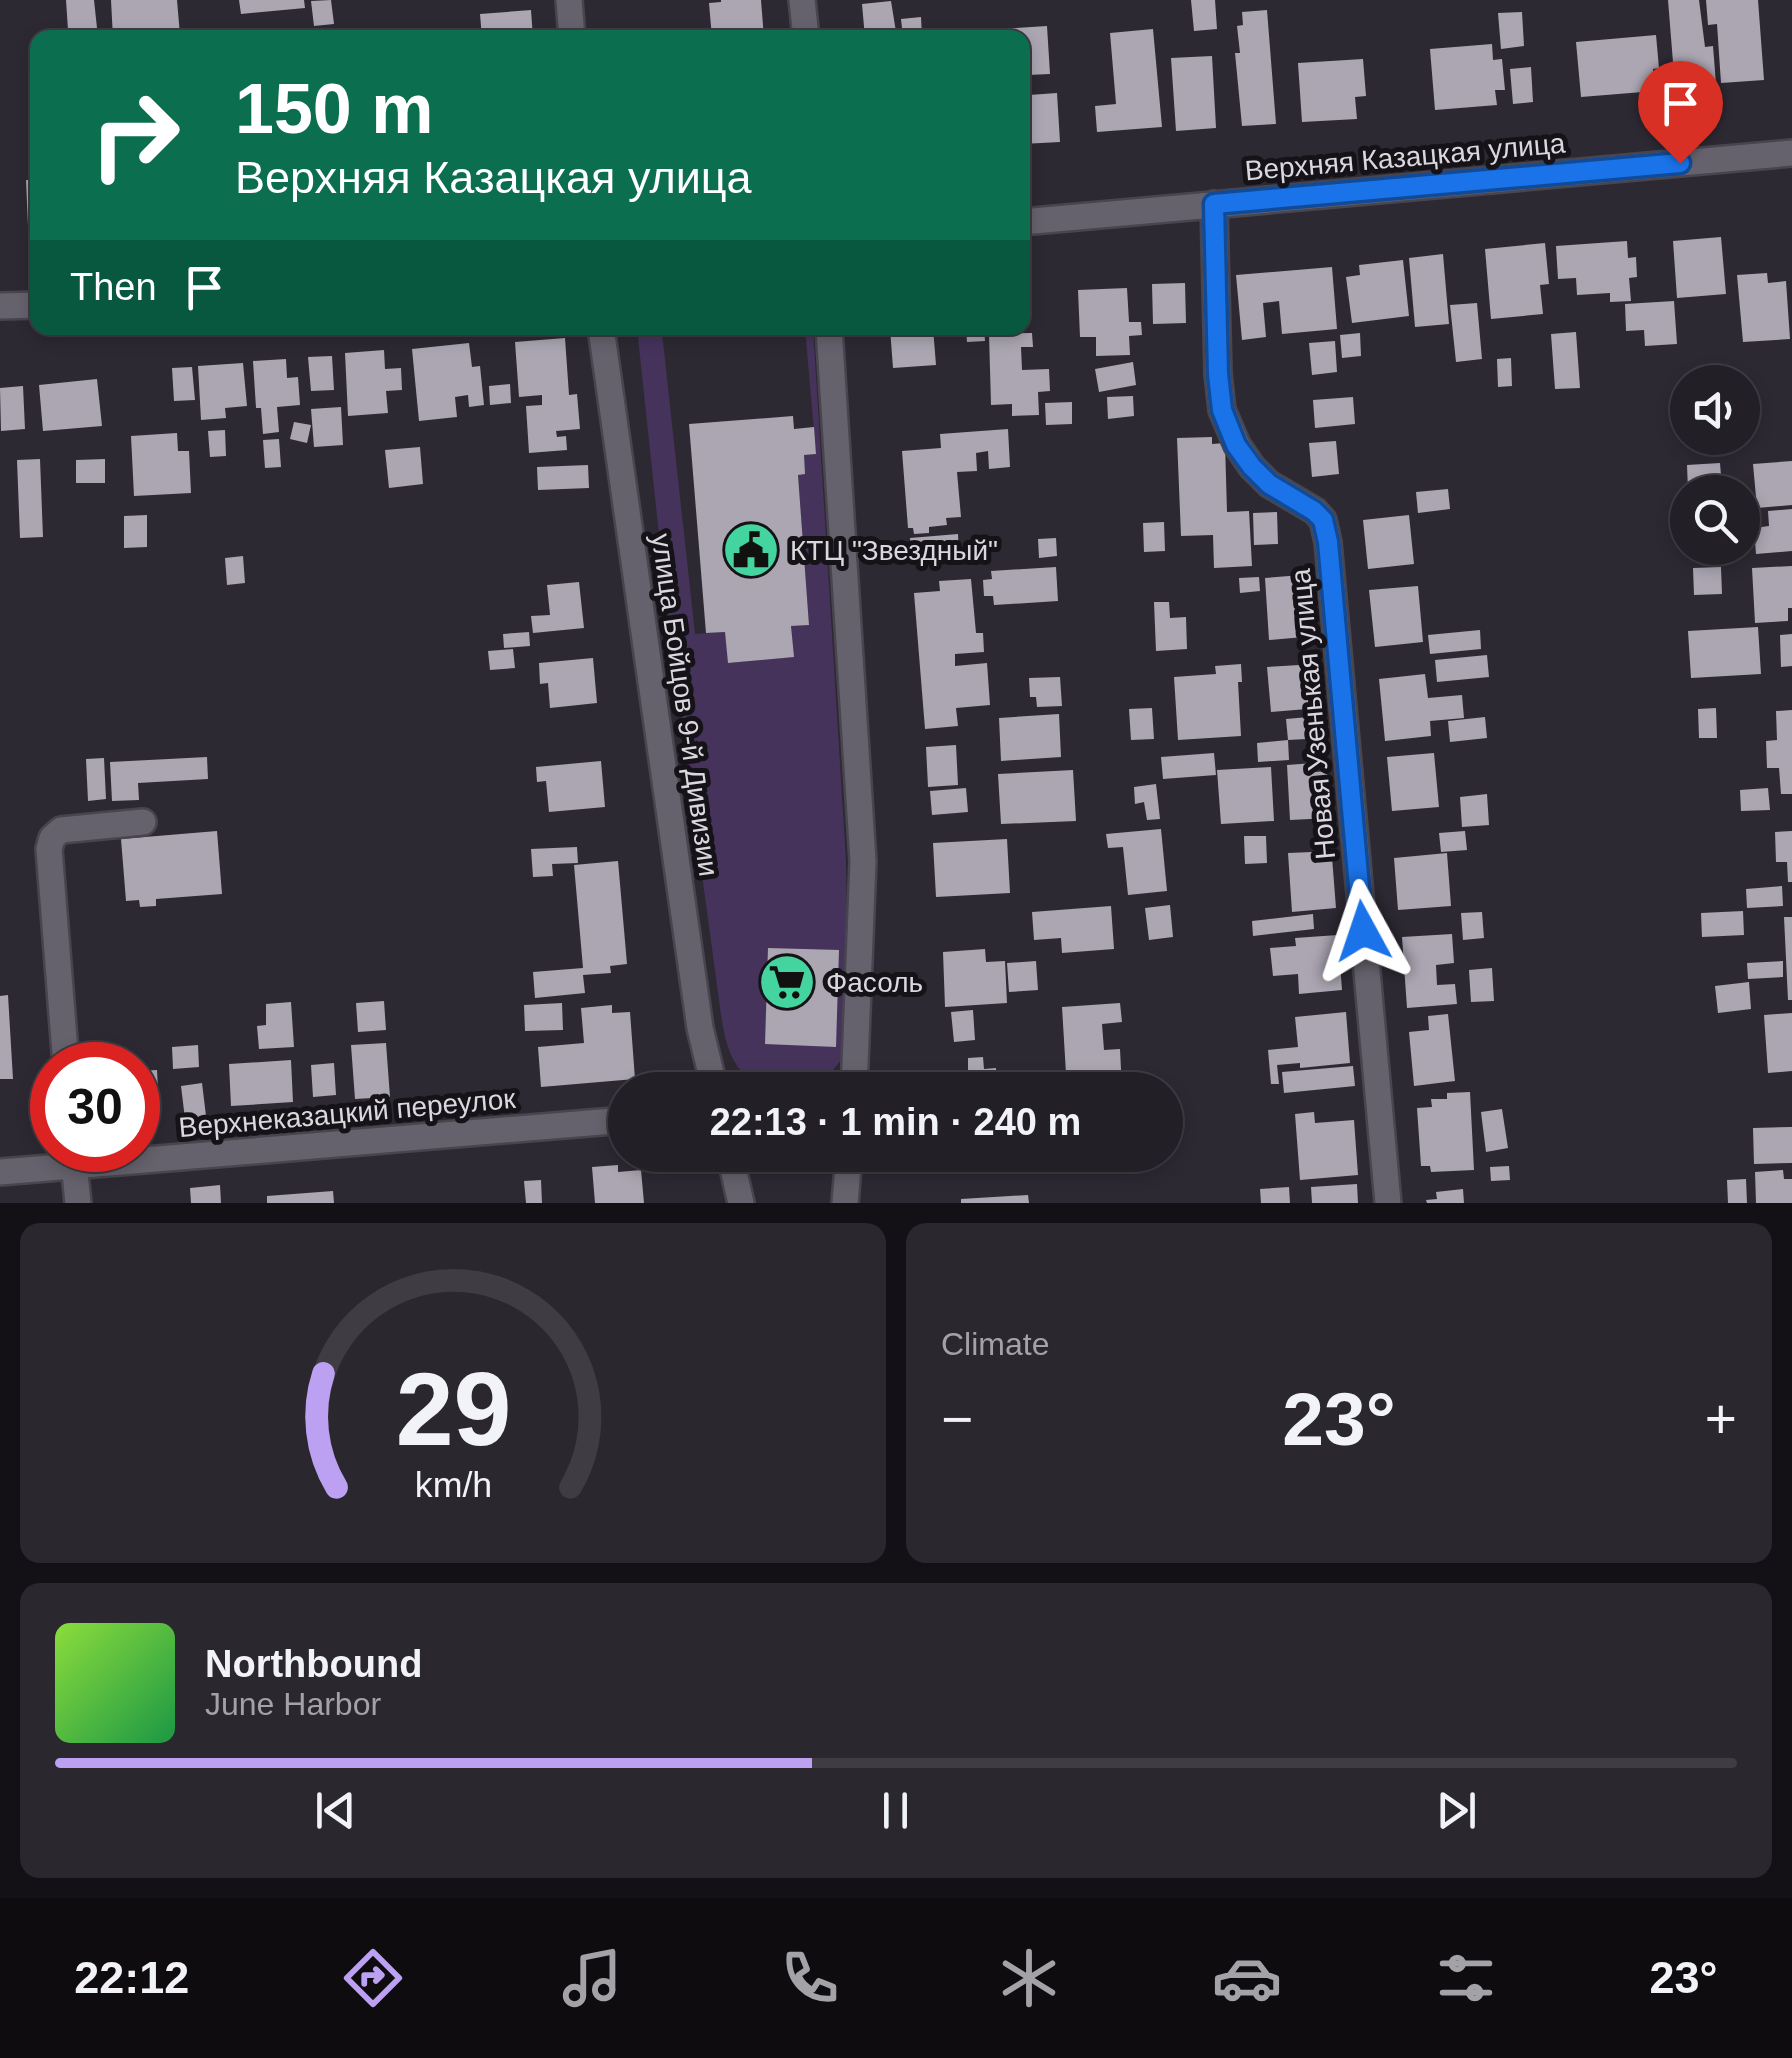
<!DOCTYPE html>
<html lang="en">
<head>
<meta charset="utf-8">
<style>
	:root { --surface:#221f26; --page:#2a272e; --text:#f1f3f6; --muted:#a2a2a7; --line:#3f3d43; --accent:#bca0f2 }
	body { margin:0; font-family:Arial,sans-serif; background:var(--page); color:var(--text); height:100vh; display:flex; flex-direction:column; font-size:38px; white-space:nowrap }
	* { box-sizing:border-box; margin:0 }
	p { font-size:32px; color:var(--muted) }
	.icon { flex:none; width:55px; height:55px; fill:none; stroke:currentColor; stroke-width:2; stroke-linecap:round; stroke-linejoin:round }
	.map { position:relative; height:1203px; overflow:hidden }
	.details { display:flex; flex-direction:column; gap:20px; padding:20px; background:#131115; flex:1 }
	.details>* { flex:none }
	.guide { position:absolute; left:30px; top:30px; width:1000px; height:305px; border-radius:20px; box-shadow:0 5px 15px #0003,0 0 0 2px var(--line); background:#0b6e4f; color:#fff; overflow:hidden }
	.tools { position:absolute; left:1670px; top:365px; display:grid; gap:20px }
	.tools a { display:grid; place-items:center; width:90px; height:90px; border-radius:50%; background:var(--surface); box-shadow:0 5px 15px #0003,0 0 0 2px var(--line); font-size:50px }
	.speed { position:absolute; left:30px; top:1042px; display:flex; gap:20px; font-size:50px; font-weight:700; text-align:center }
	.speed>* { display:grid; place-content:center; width:130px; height:130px; border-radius:50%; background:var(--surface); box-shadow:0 5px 15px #0003,0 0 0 2px var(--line); line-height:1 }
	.speed .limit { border:15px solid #d22; background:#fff; color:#111 }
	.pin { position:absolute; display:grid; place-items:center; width:85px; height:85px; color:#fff; margin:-102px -42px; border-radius:50% 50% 50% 0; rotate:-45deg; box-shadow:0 0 10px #0007 }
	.pin .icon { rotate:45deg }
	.me { position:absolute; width:110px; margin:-55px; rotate:355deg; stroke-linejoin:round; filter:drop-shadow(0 0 8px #0008) }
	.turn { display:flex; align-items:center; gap:35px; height:210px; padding:0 40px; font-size:45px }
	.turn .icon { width:130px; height:130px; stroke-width:2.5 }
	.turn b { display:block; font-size:70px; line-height:85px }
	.then { display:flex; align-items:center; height:95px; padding:0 40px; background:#0003; gap:20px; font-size:38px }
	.big { font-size:75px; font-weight:600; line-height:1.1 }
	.details .card { flex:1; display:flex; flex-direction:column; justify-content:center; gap:15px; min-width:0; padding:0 35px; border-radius:20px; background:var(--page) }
	.details .dial { align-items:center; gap:0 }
	.dial svg { height:260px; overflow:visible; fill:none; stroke:var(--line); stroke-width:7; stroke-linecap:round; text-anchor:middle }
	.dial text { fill:var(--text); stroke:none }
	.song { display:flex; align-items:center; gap:30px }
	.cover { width:120px; height:120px; border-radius:15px; background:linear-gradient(135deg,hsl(90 70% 55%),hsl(140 70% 35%)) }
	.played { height:10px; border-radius:5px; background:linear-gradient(90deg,var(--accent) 45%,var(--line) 45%) }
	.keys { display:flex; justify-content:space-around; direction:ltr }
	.heat { display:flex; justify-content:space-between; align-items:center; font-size:55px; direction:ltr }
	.details .tiles { flex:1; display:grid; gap:20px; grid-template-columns:1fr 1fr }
	.card:last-child { grid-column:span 2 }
	.trip { position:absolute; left:608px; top:1072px; width:575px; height:100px; border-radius:50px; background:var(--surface); box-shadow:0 5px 15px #0003,0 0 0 2px var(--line); font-weight:600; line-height:100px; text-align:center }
	.dock { display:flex; height:160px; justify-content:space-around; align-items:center; background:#0e0c0f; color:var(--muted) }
	.dock .icon { width:70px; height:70px }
	.dock .on { color:var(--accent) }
	.dock b { font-size:45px; color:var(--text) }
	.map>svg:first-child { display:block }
	.green { fill:#46335c }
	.building { fill:#aba6b2 }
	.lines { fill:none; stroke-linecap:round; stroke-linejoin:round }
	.minor-casing { stroke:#48454e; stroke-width:30 }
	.minor { stroke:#66626d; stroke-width:25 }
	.route-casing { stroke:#114b97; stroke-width:25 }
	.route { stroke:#1a73e8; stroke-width:18 }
	.labels { text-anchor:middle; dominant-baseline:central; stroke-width:10; stroke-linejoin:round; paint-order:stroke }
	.street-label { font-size:28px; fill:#dad7de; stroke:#151317 }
	.poi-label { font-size:28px; fill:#dad7de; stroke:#151317; text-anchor:start }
</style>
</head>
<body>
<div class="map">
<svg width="1792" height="1203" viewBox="0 0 1792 1203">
	<rect width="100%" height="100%" fill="#2d2933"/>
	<path class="green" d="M637,328H653L662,333L695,634L725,632L729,663L793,657L791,626L809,625L798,475L804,455L816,454L805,328H813L846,861L848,1039C846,1046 844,1055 840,1061C817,1097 764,1102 738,1067C727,1052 724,1033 721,1015L670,637Z"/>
	<path class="building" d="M66,0H94L97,28L68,30Z
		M111,0H177L180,35L113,38Z
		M239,0H304L305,8L241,14Z
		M331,0L334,24L314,26L311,1Z
		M721,0H761L764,38H712L709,3L721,2Z
		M1191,0H1215L1217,29L1194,31Z
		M1668,0H1699L1705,47L1713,46L1716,84L1675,87Z
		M1706,0H1758L1764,80L1721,83L1717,24L1708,25Z
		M891,1L897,38H865L862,4Z
		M531,10L533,38H482L480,14Z
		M1267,10L1276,124L1242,126L1235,53H1240L1237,26L1243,25L1242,12Z
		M1522,12L1524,46L1501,49L1498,13Z
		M921,17L922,36L903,37L901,19Z
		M1047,26L1050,74L1028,75L1029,95L1057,93L1060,142L1022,144V38H1003V29Z
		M1153,29L1162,127L1097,132L1095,106L1116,104L1110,33Z
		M1656,35L1659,68L1653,69L1655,91L1581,97L1576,42Z
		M1492,44L1493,60L1502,59L1505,90H1495L1497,105L1435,110L1430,49Z
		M1212,56L1216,128L1176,131L1171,58Z
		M1363,59L1366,96L1355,97L1357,119L1302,122L1298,63Z
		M1531,67L1533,102L1513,104L1510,69Z
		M26,180H38V226H28Z
		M1721,237L1726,294L1677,298L1673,241Z
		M1627,241L1628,258L1636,257L1637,277L1629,278L1631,301L1610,302V293L1577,295L1576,278L1558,279L1556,246Z
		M1545,243L1549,284L1540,285L1543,314L1491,319L1485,249Z
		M1443,254L1449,324L1415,327L1409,258Z
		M1403,260L1409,316L1352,323L1346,277L1360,275L1359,265Z
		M1332,267L1337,329L1282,334L1279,301L1263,303L1266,337L1242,340L1236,275Z
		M1767,273L1768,283L1786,281L1790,339L1743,342L1737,275Z
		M1185,283L1186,323L1153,324L1152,284Z
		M1127,288L1129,322H1141L1142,335L1129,336L1130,355L1096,356V337H1080L1078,290Z
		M1674,301L1677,344L1645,346L1644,330L1626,331L1625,304Z
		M1477,303L1482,359L1456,362L1450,305Z
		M890,328H933L936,365L893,368Z
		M966,328H984L985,341L967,342Z
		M1576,332L1580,388L1555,389L1551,334Z
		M1032,333L1033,347H1021L1022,370L1049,369L1050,391L1038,392L1039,415L1012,416V404L991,405L989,334Z
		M1360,333L1361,356L1342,358L1340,335Z
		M565,338L569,395L577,394L580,429L556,431L557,437L566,436L567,450L529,453L526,406L542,405V395L519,397L515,342Z
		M1335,341L1337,372L1312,375L1309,343Z
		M469,343L472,367L480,366L484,405L469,407L468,395L455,397L457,417L419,421L412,349Z
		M384,350L385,369L401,368L402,390L386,391L388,413L348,416L345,353Z
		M332,356L334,390L311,391L308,357Z
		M1511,358L1512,386L1498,387L1497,359Z
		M286,359L287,378L298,377L300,405L277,407L279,432L263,434L261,408H256L253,361Z
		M1133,362L1136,385L1099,392L1095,369Z
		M243,363L247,406L225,408L226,418L201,420L198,366Z
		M192,367L195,400L174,401L172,368Z
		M97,379L102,426L43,431L39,385Z
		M510,384L511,403L490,405L489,386Z
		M23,386L25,429L1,431L0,388Z
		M1133,396L1134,416L1108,419L1107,397Z
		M1353,397L1355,424L1315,428L1313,400Z
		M1072,402V424L1046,425L1045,403Z
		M341,407L343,445L314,447L311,409Z
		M793,416L794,429L814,427L816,454L804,455L805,474L798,475L809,625L791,626L794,657L728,663L725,632L706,633L689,424Z
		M294,422L311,425L307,443L290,439Z
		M1008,429L1010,467L989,469L988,451L976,453L977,471L957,472L961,517L946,518L947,525L929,527V533L914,534L913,528H908L902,451L941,448L940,434Z
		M225,430L226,456L210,457L208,431Z
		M177,433L178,451H189L191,493L134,496L131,436Z
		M1212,437V444L1225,443L1227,512L1249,511L1252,566L1214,568L1213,535L1181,536L1177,438Z
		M279,439L281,467L265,468L263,440Z
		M1336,441L1339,474L1312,477L1309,443Z
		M420,447L423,484L389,488L385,450Z
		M40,459L43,537L20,538L17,460Z
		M105,459V483H76V460Z
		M1792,461V505L1757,508L1753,464Z
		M1720,463L1722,488L1688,491L1687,465Z
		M588,465L589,488L538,490L537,467Z
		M1448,489L1450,509L1418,513L1416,492Z
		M1792,509V551L1756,554L1754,528L1769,526L1768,511Z
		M1277,512L1278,544L1254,545L1253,513Z
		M147,515V547L124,548V516Z
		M1409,515L1414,564L1368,569L1363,520Z
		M1164,522L1165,551L1144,552L1143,523Z
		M958,534L959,560L912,563L910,538Z
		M1056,538L1057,556L1039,558L1038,539Z
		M243,556L245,583L227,585L225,558Z
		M1792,566V608H1788V621L1755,623L1752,568Z
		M1056,567L1058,601L994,605L993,596H984L983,580L992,579L991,571Z
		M1721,567L1722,594L1694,595L1693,568Z
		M1302,575L1303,588H1311L1315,636L1269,640L1265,578Z
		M1259,577L1260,591L1240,593L1239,578Z
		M971,579L976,633H983L984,652L955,654V666L987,663L990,705L956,708L958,726L925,729L914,593L940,591L939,581Z
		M579,582L584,628L533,633L531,616L550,615L547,585Z
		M1418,586L1423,642L1375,647L1369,590Z
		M1154,602H1169L1170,618L1186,617L1187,649L1156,651Z
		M1758,627L1761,674L1691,678L1688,631Z
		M1480,630L1481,649L1430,654L1428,635Z
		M529,632L530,646L504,648L503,634Z
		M1792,634V666L1781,667L1780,635Z
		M513,649L515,668L490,670L488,651Z
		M1487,655L1489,677L1437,682L1435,660Z
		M593,658L597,703L550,708L548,683L540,684L539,663Z
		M1241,664L1242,682H1238L1241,736L1178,740L1174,677L1216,674L1215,666Z
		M1316,664L1319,708L1271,712L1267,667Z
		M1425,674L1428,698L1462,695L1464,718L1430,721L1431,736L1385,741L1379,679Z
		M1060,677L1062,706L1037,707L1036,697H1030L1029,678Z
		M1152,708L1154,739L1131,740L1129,709Z
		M1716,708L1717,738H1699L1698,709Z
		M1792,710V794H1781L1779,768H1767L1766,741L1777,740L1776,711Z
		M1059,714L1061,757L1001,761L999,718Z
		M1320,716H1322L1324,738L1288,740L1286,719Z
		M1485,717L1487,738L1450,742L1448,721Z
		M1288,740L1289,760L1258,762L1257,743Z
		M956,745L958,785L928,787L926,747Z
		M1214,753L1216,775L1163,779L1161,757Z
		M1434,753L1439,807L1392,811L1387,757Z
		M207,757L208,779L138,783L139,800L112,801L110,762Z
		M104,758L106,799L88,801L86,759Z
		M601,761L605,807L549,812L546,781L537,782L536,767Z
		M1314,763L1315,772L1327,771L1330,818L1290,820L1287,765Z
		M1271,767L1274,821L1221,824L1217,770Z
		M1073,770L1076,821L1001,824L998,774Z
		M1156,784L1160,819L1147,820L1144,802L1135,804L1134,787Z
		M966,788L968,812L932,815L930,791Z
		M1768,788L1770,810L1741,811L1740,790Z
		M1487,794L1489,825L1462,827L1460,797Z
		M1161,829L1167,891L1128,895L1123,847L1108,848L1106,834Z
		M217,831L222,894L156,899V906L140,907L139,900L126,901L121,839Z
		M1465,831L1467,850L1441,852L1439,833Z
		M1792,831V882H1788L1787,862H1776L1775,832Z
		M1244,836H1266L1267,863L1245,864Z
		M1007,839L1010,893L936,897L933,843Z
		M577,847L578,863L552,864L553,876L533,877L531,849Z
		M1312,852L1313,859L1332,857L1336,908L1292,912L1288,853Z
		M1447,853L1451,906L1398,910L1394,858Z
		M618,861L627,964L610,966L611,973L583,975L585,993L535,998L533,972L583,968L574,865Z
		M1782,886L1783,906L1747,908L1746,889Z
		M1170,905L1173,937L1149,940L1145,908Z
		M1111,906L1114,949L1062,953L1061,938L1034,940L1032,912Z
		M1743,911L1744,935L1702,937L1701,913Z
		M1482,912L1484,938L1463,940L1461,913Z
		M1313,914L1314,929L1253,936L1252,921Z
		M1784,917H1792V1000H1788Z
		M1452,934L1454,963L1436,965L1437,985L1455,984L1457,1004L1407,1008L1402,937Z
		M1338,935L1342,990L1299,994L1298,974L1273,976L1270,948L1296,946L1295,938Z
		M768,948L839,950L836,1047L765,1044Z
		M985,949L986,962L1005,961L1007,1003L945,1007L943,952Z
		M1036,961L1038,990L1009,992L1007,963Z
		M1783,961V977L1748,979L1747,963Z
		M1492,968L1494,1001L1471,1002L1469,970Z
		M1749,982L1751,1009L1718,1013L1715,986Z
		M8,995L13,1079H0V996Z
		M384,1001L386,1030L358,1032L356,1003Z
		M291,1002L294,1047L259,1049L257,1026L266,1025V1004Z
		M562,1003L563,1030L525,1031L524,1005Z
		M1120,1003L1122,1022L1102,1024L1104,1050L1120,1049L1122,1090H1067L1062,1007Z
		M612,1005V1013L630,1012L635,1079L541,1087L538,1047L584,1043L581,1008Z
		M973,1010L975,1040L954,1042L951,1012Z
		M1346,1012L1350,1063L1300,1068V1063L1277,1065L1279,1084H1271L1268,1050L1298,1047L1295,1017Z
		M1792,1013V1071L1768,1073L1764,1015Z
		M1448,1014L1455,1081L1414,1086L1409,1032L1429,1030L1428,1016Z
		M386,1043L390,1097L355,1099L351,1045Z
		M198,1045L199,1067L173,1069L172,1047Z
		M983,1057L984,1069L996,1068L997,1090H954L953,1070H968V1058Z
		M291,1060L293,1102L231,1106L229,1064Z
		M334,1063L336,1095L313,1097L311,1065Z
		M1353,1066L1355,1086L1284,1093L1282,1072Z
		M157,1070L159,1110L138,1111V1071Z
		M202,1083L207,1124L186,1127L181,1086Z
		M1470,1092L1474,1170L1431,1172L1430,1166H1421L1417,1108L1432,1107L1431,1099H1447V1093Z
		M1502,1109L1508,1148L1486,1152L1481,1112Z
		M1314,1112L1315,1123L1354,1120L1358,1175L1300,1180L1295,1114Z
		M1792,1127V1163L1754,1164L1753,1128Z
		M959,1155H1005L1006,1167L960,1170Z
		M618,1165V1172L641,1170L644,1203H595L592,1167Z
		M1509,1166L1510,1180L1491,1181L1490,1167Z
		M1783,1170L1784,1179H1792V1203H1756L1755,1172Z
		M1746,1179L1747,1203H1728L1727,1180Z
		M541,1180L542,1203H526L524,1181Z
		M1357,1184L1358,1203H1312L1311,1187Z
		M220,1185L221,1203H191L190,1188Z
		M1289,1187L1290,1203H1261L1260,1189Z
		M1463,1189L1464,1203H1427L1426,1200L1437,1199L1436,1192Z
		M333,1191L334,1203H267V1196Z
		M1028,1195L1029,1203H961V1199Z"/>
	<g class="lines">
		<g class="minor-casing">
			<path id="minor" d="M569,0L572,38
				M802,0L806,38
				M1214,204L1218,374L1222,410L1237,445L1252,467L1269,484L1315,511L1323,520L1328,542L1388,1203
				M1022,222L1792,153
				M0,306L38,305
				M601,328L700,1028L715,1090
				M829,328L863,861L854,1090
				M66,1065L49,849L52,838L61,830L143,822
				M73,1153L78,1203
				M730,1155L741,1203
				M0,1172L625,1120
				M845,1203L849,1155"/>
		</g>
		<use href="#minor" class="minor"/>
	</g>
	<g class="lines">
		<g class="route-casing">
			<path id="route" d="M1363,931L1328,542L1323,520L1314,511L1269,484L1252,467L1236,445L1222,410L1218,374L1214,204L1680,163"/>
		</g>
		<use href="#route" class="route"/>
	</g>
	<defs>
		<g id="civic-disc" transform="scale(2.875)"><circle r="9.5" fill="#43d4a0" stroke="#151317"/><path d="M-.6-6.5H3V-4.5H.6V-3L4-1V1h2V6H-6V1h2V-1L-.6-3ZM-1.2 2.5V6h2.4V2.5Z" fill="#111"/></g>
		<g id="supermarket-disc" transform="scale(2.875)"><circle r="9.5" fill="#43d4a0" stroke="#151317"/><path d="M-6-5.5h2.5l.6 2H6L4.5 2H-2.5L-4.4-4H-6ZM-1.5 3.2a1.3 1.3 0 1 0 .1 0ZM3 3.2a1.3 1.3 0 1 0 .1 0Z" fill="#111"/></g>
	</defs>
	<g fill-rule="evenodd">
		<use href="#civic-disc" x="751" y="550"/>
		<use href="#supermarket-disc" x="787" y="982"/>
	</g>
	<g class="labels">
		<g class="street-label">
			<text transform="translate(1405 157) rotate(-5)">Верхняя Казацкая улица</text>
			<text transform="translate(685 705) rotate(82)">улица Бойцов 9-й Дивизии</text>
			<text transform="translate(1313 714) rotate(-95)">Новая Узенькая улица</text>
			<text transform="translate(347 1113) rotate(-5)">Верхнеказацкий переулок</text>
		</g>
		<g class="poi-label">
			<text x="790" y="550">КТЦ "Звездный"</text>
			<text x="826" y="982">Фасоль</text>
		</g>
	</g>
</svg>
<div class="tools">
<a><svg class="icon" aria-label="sound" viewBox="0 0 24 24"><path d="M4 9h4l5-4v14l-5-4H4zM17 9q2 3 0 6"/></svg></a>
<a><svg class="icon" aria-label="search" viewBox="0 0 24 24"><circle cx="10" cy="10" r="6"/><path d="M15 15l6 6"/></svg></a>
</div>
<div class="speed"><div class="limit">30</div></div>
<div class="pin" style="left:1680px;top:163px;background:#d93025"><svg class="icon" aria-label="arrive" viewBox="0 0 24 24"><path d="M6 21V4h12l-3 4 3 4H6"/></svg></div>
<svg class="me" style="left:1363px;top:931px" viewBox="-20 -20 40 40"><path d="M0-17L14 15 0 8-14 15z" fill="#1a73e8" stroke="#fff" stroke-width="4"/></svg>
<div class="trip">22:13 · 1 min · 240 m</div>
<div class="guide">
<div class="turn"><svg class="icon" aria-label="right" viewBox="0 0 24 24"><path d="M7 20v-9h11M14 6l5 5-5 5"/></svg><div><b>150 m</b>Верхняя Казацкая улица</div></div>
<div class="then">Then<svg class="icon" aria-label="arrive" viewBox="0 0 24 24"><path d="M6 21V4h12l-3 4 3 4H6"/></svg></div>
</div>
</div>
<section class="details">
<div class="tiles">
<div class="card dial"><svg viewBox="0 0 100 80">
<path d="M14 69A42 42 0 1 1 86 69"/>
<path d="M14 69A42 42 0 0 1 10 34" stroke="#bca0f2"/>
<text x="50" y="56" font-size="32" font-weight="700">29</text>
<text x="50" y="72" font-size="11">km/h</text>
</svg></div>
<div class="card"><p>Climate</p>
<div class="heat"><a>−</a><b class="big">23°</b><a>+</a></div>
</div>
<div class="card">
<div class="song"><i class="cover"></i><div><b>Northbound</b><p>June Harbor</p></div></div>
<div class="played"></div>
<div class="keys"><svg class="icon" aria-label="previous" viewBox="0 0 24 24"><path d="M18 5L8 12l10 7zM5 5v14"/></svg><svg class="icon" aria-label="pause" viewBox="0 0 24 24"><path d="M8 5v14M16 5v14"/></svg><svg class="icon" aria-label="next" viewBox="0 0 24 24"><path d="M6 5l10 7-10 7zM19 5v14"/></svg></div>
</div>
</div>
</section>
<nav class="dock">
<b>22:12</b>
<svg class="icon on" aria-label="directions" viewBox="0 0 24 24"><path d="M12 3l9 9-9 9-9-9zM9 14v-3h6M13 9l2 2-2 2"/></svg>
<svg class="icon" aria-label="music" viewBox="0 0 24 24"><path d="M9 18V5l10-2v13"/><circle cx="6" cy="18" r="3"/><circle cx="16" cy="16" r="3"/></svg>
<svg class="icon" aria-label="phone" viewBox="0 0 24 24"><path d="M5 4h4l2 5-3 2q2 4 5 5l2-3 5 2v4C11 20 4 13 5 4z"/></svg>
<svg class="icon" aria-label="climate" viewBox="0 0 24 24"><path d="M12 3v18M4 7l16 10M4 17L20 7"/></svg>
<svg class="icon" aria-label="car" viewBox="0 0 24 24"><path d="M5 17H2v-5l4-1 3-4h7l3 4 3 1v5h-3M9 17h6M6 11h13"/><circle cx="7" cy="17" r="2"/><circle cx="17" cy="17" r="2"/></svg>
<svg class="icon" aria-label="filters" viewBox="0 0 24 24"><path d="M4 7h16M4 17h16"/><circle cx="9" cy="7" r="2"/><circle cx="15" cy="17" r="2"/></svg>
<b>23°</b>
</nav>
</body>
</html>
